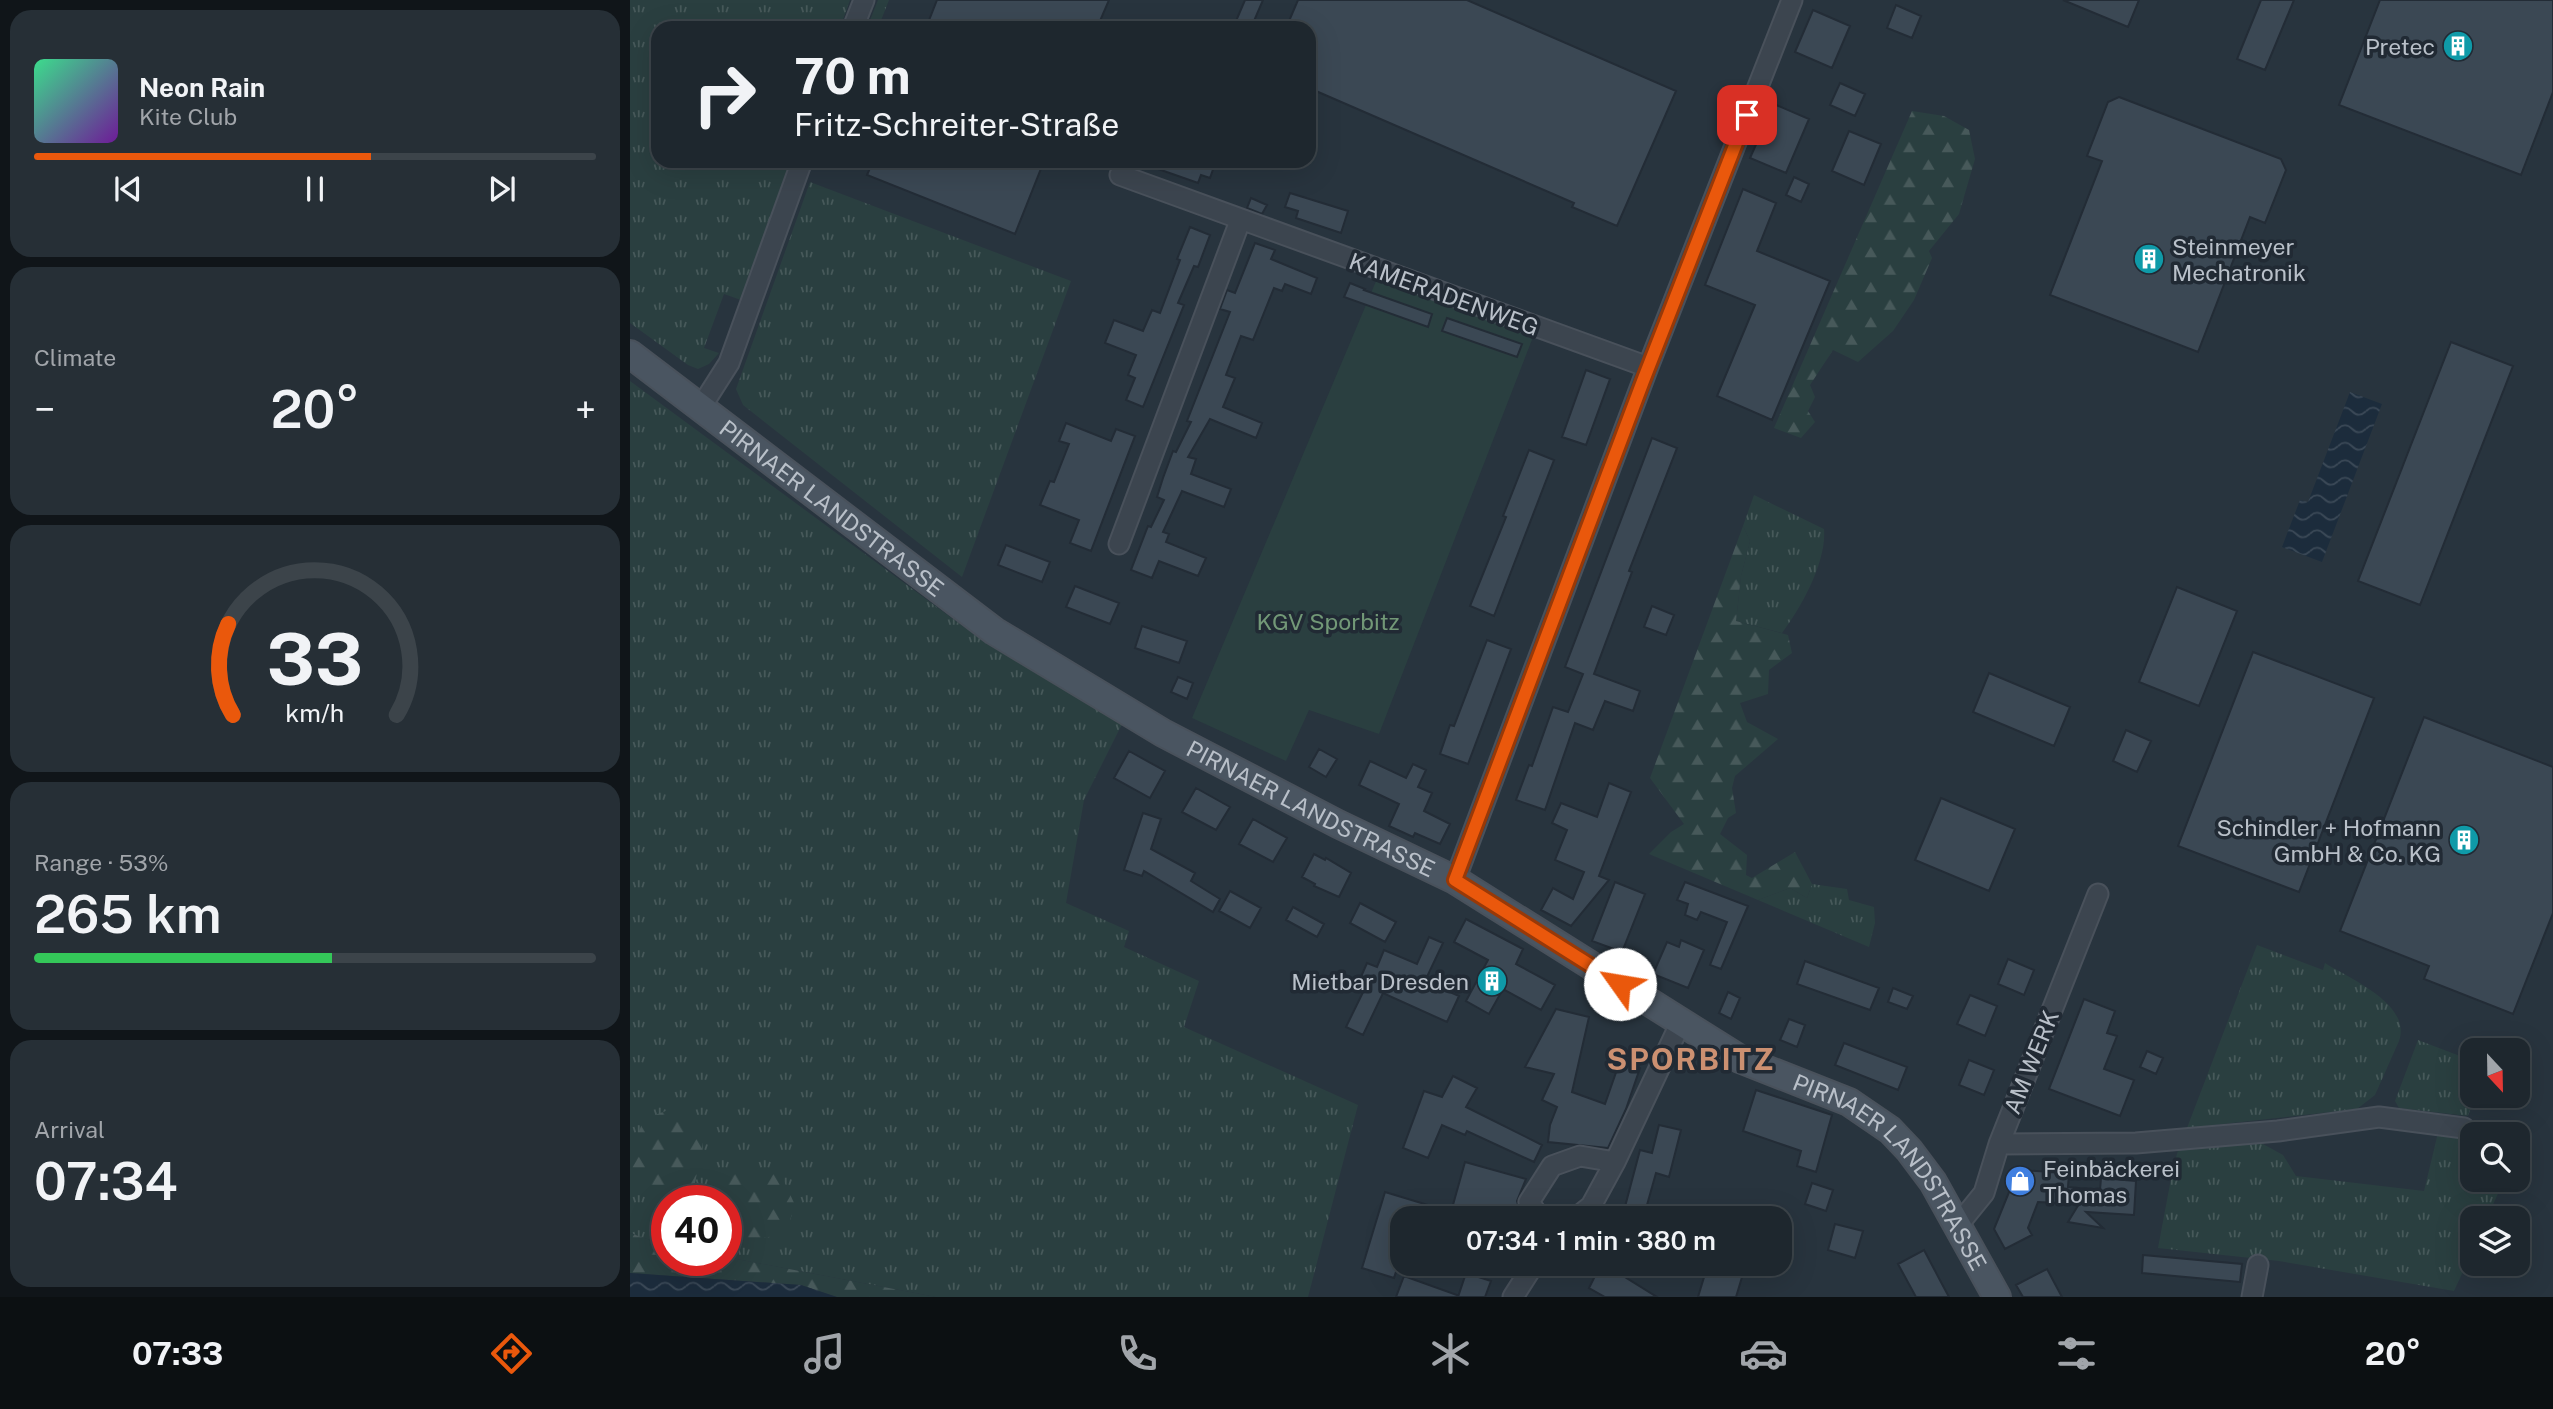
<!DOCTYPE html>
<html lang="en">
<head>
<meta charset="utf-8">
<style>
	:root { --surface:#1e272e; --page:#262f36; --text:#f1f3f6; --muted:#a1a5aa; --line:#3c444a; --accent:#ea580c }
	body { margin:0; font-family:"Public Sans",sans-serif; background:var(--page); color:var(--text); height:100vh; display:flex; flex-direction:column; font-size:26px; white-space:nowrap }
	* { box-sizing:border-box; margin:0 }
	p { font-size:23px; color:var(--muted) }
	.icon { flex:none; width:38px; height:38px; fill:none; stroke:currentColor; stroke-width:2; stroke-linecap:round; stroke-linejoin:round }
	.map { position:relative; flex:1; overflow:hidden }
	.side { display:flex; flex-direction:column; gap:10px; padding:10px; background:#101519; width:630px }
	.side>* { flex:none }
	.hud { position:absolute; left:21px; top:21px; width:665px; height:147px; border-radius:21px; box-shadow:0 7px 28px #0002,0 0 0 2px var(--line); background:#1e272e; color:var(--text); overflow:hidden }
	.needle { width:46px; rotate:158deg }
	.controls { position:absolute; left:1830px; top:1038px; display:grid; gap:14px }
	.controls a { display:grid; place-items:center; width:70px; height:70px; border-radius:14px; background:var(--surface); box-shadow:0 7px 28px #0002,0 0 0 2px var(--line); font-size:35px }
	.speed { position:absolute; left:21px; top:1185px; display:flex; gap:14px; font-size:35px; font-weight:700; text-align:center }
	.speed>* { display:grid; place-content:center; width:91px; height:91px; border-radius:50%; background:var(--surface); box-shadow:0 7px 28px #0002,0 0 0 2px var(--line); line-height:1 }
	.speed .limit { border:10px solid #d22; background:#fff; color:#111 }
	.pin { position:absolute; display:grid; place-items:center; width:60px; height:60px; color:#fff; margin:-30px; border-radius:14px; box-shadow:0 4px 10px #0006 }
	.me { position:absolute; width:77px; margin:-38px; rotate:302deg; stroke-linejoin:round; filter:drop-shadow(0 0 5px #0008) }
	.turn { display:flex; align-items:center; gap:24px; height:147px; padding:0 28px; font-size:32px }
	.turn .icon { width:91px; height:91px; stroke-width:2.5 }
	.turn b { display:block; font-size:49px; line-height:60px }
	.big { font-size:52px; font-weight:600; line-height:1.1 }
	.side .tile { flex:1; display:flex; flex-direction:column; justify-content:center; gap:10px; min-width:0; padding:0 24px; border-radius:21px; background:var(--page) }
	.side .dial { align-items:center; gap:0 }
	.dial svg { height:182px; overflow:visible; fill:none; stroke:var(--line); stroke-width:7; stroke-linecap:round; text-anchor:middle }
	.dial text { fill:var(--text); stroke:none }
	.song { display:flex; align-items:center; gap:21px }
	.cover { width:84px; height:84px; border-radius:10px; background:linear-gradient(135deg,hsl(150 70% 55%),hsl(280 70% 35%)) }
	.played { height:7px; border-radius:4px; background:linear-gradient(90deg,var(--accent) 60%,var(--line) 60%) }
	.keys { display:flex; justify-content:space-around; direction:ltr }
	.heat { display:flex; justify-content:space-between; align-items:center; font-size:38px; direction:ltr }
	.charge { height:10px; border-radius:5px; background:linear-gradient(90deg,#34c759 53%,var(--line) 0) }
	.trip { position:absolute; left:760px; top:1206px; width:402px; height:70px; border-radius:21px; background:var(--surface); box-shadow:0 7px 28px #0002,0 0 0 2px var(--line); font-weight:600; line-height:70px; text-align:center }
	.menu { display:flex; height:112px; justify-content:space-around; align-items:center; background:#0c1012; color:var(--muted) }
	.menu .icon { width:49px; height:49px }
	.menu .on { color:var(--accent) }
	.menu b { font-size:32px; color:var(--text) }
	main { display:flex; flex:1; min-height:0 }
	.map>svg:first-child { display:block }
	.grass { fill:url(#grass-tufts) }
	.forest { fill:url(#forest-firs) }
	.green { fill:#2a3f40 }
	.water { fill:url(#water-waves) }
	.building { fill:#3b4854; stroke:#232c36; stroke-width:2 }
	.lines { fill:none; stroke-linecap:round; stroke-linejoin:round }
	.street-casing { stroke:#49515b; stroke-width:23 }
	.secondary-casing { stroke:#49515b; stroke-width:30 }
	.street { stroke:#3c454f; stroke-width:19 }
	.secondary { stroke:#4a5561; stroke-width:26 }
	.route-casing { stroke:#983908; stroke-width:18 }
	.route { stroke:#ea580c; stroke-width:12 }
	.labels { text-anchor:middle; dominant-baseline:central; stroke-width:7; stroke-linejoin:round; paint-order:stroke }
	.poi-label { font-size:23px; fill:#b9c0c9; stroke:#212a34; text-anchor:end }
	.street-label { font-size:23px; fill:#b9c0c9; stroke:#212a34 }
	.park-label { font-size:23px; fill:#729877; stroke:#212a34 }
	.district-label { font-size:30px; font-weight:bold; letter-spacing:2px; fill:#cc9071; stroke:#212a34 }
</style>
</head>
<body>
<main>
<section class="side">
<div class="tile">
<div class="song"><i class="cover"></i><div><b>Neon Rain</b><p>Kite Club</p></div></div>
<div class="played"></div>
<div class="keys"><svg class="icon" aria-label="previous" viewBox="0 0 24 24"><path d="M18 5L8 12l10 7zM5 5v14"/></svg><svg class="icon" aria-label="pause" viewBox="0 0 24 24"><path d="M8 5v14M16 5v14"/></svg><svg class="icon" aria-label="next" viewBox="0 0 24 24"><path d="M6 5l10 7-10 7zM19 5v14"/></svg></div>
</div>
<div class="tile"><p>Climate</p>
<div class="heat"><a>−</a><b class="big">20°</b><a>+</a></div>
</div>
<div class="tile dial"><svg viewBox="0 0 100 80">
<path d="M14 69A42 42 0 1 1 86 69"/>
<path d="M14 69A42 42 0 0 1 12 29" stroke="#ea580c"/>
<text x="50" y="56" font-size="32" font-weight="700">33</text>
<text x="50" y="72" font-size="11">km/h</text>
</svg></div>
<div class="tile"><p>Range · 53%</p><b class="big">265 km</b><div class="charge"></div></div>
<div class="tile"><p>Arrival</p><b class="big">07:34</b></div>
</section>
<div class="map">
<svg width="1923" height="1297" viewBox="0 0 1923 1297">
	<defs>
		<pattern id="grass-tufts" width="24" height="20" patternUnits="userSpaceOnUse" patternTransform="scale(1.75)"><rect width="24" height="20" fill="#2a3f40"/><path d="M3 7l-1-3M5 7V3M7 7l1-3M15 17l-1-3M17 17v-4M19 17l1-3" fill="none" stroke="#47595a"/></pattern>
		<pattern id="forest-firs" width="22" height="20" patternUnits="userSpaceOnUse" patternTransform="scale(1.75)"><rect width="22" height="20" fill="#2a3f40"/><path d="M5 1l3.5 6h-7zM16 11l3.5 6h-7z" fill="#47595a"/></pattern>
		<pattern id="water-waves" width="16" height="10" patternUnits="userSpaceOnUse" patternTransform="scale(1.75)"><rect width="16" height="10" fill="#1c2c3c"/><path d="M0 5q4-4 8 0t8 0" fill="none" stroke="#3b4957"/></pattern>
	</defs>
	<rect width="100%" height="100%" fill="#28343e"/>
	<path class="grass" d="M0,0H220L210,28H28V161H162L111,300L94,294L74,348L89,353L79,364L68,369L58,365L0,323Z
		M248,0H259L248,28H237Z
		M180,182L441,281L332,577L113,405L106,389Z
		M0,381L357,644L492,724L454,800L436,903L499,931L494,947L569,981L554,1027L728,1105L678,1297H306L96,1257V1200H37V1246L0,1233Z
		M1124,495L1194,529C1197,561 1171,608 1152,633L1106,621L1111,576L1120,541L1113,526Z
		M1182,884L1217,889L1219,900L1244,907L1245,923L1239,947L1128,900L1160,888L1177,898Z
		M1627,945L1693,970L1695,963C1720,979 1782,1004 1769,1041L1745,1095L1727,1109L1557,1128Z
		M1788,1040L1843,1061V1096H1845L1838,1116L1769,1108L1765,1101Z
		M1808,1133L1843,1138V1180H1874L1857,1218H1843V1250L1824,1291L1649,1261L1528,1248L1543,1168L1549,1147L1624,1139L1653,1155L1666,1176L1794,1191Z"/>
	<path class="forest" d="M1282,111L1314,116L1339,130L1345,159L1329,214L1299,251L1302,258L1284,300L1263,331L1228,362L1203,350L1180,385L1185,397L1178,411L1185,422L1171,438L1144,428Z
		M1113,526L1120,541L1111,576L1106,621L1158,635L1162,653L1139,670L1138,694L1110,703L1117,722L1148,739L1105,776L1102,788L1106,813L1098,818L1090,834L1117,855L1116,875L1122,878L1165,852L1182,884L1177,898L1160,888L1128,900L1019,854L1041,832L1054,824L1020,778Z
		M44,1108L56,1117L73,1142L65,1183L33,1197L3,1186L1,1151L14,1119Z
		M108,1167L150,1173L165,1205L155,1235L120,1239L96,1230V1200H76L84,1185Z
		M0,1233L37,1246V1260H96V1257L306,1297H207L171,1285L0,1273Z"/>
	<path class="green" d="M749,274L905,332L749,734L679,710L656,761L562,718Z"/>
	<path class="water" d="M1720,392L1752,404L1692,562L1652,547L1670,500L1678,502Z
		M0,1273L171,1285L207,1297H0Z"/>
	<path class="building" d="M307,0H479L467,28H296Z
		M615,0H633L621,28H603Z
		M668,0H837L1046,91L987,226L942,207L944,203L679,88V28H656Z
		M1433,0H1509L1498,27Z
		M1631,0H1664L1635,70L1607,59Z
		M1750,0H1923V92L1891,175L1709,105Z
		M1266,5L1291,16L1282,38L1257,28Z
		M1183,10L1220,26L1202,68L1165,52Z
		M1210,83L1235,94L1225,116L1200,105Z
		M1489,97L1651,159L1656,170L1635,223L1620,217L1568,352L1420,295L1472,161L1457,156L1478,102Z
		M1144,104L1179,119L1156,173L1120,158Z
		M1219,131L1251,144L1234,185L1202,171Z
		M243,161H414L385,234L237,175Z
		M511,161H586L580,178L571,175L568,183L511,163Z
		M1164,177L1179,184L1171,202L1156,195Z
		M1113,189L1146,203L1127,251L1200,281L1142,420L1087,396L1125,305L1075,285Z
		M660,193L718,211L711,233L666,218L668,211L655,207Z
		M621,198L637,205L632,214L617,208Z
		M560,227L580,235L568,267L564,266L548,303L554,305L513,407L496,400L505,378L498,375L506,355L475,343L484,320L513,331L522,310L530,313L550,260L547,259Z
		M625,243L645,250L641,259L687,278L681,294L655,284L652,291L644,288L623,340L611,336L596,375L605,378L593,407L632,423L626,438L580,419L558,457L566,459L561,474L601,489L594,507L552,491L533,532L539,534L536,542L576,558L568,576L529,561L522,578L501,570L518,526L521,527L534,500L527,497L533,478L543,451L546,452L561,422L557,421L600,312L590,309L597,290L605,293Z
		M720,283L735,289L734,290L802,314L798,327L714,297Z
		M817,318L892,344L887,357L812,331Z
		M1821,342L1883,366L1790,605L1728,581Z
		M956,370L980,379L956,445L932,437Z
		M436,423L481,441L486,429L505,436L461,551L440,543L449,520L410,505L420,481L424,482L439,444L429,441Z
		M1022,438L1047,448L999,571L1002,572L964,674L1010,691L1003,711L975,701L963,730L945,723L915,810L886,800L899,765L902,766L923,707L938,712L953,674L935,667Z
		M899,450L924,460L864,616L840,606L876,517L873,516Z
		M376,545L420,562L412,582L368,565Z
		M445,586L489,603L480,624L436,607Z
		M1547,587L1607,611L1569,706L1509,682Z
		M1022,606L1044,615L1036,635L1014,627Z
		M512,626L557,641L549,663L505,648Z
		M857,640L881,649L838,764L810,754L820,725L824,726Z
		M1623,652L1744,698L1669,892L1548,846Z
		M1359,673L1440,707L1424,746L1343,712Z
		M548,677L563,683L557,699L541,692Z
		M1794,717L1923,767V913L1883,1014L1794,979L1799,966L1710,931Z
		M1496,730L1521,741L1507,772L1483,761Z
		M689,749L707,759L696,777L679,767Z
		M499,751L535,771L520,798L484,778Z
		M740,761L776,778L783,764L796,770L788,787L802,793L794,811L820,824L810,844L785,833L783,837L759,826L769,804L729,785Z
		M979,783L1001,792L969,876L979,880L941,926L911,910L923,888L943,899L954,872L925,860L937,830L922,823L931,803L967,817Z
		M566,788L600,807L586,830L552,812Z
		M1311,798L1385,829L1359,891L1285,860Z
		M513,813L531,819L521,849L565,873L561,881L590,899L583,912L514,871L512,876L494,870Z
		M623,819L657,838L643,862L609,844Z
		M684,854L695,860L696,858L721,873L709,897L684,886L685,884L672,877Z
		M985,882L1015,894L992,952L962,941Z
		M1055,882L1118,906L1091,969L1080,965L1097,922L1071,912L1067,920L1055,915L1058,904L1047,900Z
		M600,891L631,908L620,928L589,911Z
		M730,903L766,922L755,942L720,923Z
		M663,907L694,924L687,937L656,920Z
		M836,919L893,949L886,964L925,985L911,1010L873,989L859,1014L836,1001L858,960L824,942Z
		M799,937L813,943L795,981L829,996L817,1022L753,993L733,1035L716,1027L738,982L730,979L737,963L747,967L754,950L787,964Z
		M1051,940L1074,950L1058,988L1023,974L1037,942L1049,947Z
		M1378,959L1404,970L1394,995L1368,984Z
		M1175,961L1249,988L1240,1010L1167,984Z
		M1263,988L1283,996L1277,1009L1258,1002Z
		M1098,992L1110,998L1101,1019L1089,1013Z
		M1340,995L1367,1006L1355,1036L1327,1024Z
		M1454,999L1485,1011L1477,1033L1487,1036L1474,1069L1504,1080L1490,1116L1419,1089Z
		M926,1009L959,1017L942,1092L975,1104L990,1061L1010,1068L996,1109L978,1148L918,1142L920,1125L927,1107L912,1100L924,1074L895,1067Z
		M1159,1019L1175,1025L1167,1047L1150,1040Z
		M1214,1043L1277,1067L1268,1090L1205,1065Z
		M1517,1051L1533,1058L1526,1074L1510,1067Z
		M1339,1060L1364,1070L1354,1095L1329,1085Z
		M823,1076L847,1088L836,1107L912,1145L904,1162L837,1131L835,1135L812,1125L798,1158L773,1148L794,1091L812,1097Z
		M1126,1090L1202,1115L1186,1172L1167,1166L1171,1151L1113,1131Z
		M1029,1125L1051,1130L1039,1177L1026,1173L1017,1205L1049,1215V1218H992L1010,1150L1022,1153Z
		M835,1162L896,1179L887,1201L889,1208L886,1218H772V1253L764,1278L732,1268L755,1192L821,1212Z
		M1388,1170L1439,1173L1438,1187L1470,1190L1471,1178L1506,1181L1504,1215L1456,1212L1473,1228L1438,1222L1449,1204L1408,1202L1398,1228L1402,1235L1375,1249L1364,1229Z
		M1182,1183L1203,1190L1196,1211L1175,1204Z
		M1205,1224L1233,1231L1225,1258L1198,1250Z
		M1294,1250L1312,1284L1319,1297H1286L1268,1264Z
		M1513,1255L1612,1264L1610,1282L1512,1273Z
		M971,1264H1000L995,1277L1027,1297H975L959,1288Z
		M1078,1264H1116L1106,1297H1068Z
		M1417,1269L1432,1297H1393L1386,1285Z
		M836,1273L861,1281L855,1297H828Z
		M774,1276L827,1295L826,1297H766Z"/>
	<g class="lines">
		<g class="street-casing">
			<path id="street" d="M223,28L234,0
				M490,175L1018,367
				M71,407L99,363L172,161
				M489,544L610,221
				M825,880L1018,367L1162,0
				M1369,1144L1506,1143L1648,1131L1749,1117L1834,1128
				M910,1218L899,1202L922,1166L950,1156L985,1162
				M946,1218L961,1206L985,1162L1051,1022
				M1328,1225L1354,1193L1369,1144L1468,894
				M883,1297L904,1264
				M1622,1297L1628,1265"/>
		</g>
		<g class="secondary-casing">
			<g id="secondary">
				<path id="s1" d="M0,354L364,631L533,733L708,824L825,880L1110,1059L1219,1102L1260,1130L1279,1150L1303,1182L1367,1297"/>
			</g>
		</g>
		<use href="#street" class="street"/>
		<use href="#secondary" class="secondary"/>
	</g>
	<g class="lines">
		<g class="route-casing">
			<path id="route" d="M990,984L825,880L1013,381L1117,115"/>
		</g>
		<use href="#route" class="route"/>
	</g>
	<defs>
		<g id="building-disc" transform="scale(1.575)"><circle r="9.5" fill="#0f9aa8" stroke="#212a34"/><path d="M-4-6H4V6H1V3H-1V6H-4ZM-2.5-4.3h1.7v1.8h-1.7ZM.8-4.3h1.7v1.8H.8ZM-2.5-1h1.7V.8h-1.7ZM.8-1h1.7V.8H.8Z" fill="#fff"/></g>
		<g id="shop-disc" transform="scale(1.575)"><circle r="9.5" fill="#3f7fe0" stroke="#212a34"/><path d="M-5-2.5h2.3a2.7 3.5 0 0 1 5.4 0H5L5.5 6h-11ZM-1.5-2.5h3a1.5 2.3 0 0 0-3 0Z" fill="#fff"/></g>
	</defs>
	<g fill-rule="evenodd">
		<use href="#building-disc" x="1828" y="46"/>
		<use href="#building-disc" x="1519" y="259"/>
		<use href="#building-disc" x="1834" y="840"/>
		<use href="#building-disc" x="862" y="981"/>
		<use href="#shop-disc" x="1390" y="1181"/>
	</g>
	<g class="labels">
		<g class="poi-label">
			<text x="1805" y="46">Pretec</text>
			<text x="1542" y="246" text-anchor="start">Steinmeyer<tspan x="1542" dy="26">Mechatronik</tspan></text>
			<text x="1811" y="827">Schindler + Hofmann<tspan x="1811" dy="26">GmbH &amp; Co. KG</tspan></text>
			<text x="839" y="981">Mietbar Dresden</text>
			<text x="1413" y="1168" text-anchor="start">Feinbäckerei<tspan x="1413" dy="26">Thomas</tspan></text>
		</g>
		<g class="street-label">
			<text transform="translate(814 294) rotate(20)">KAMERADENWEG</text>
			<text stroke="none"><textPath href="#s1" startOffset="254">PIRNAER LANDSTRASSE</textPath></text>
			<text stroke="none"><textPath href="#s1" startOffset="821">PIRNAER LANDSTRASSE</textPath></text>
			<text transform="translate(1401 1062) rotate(-68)">AM WERK</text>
			<text stroke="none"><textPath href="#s1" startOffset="1514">PIRNAER LANDSTRASSE</textPath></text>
		</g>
		<g class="park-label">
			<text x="698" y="621">KGV Sporbitz</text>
		</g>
		<g class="district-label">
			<text x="1061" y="1059">SPORBITZ</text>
		</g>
	</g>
</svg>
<div class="controls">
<a><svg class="needle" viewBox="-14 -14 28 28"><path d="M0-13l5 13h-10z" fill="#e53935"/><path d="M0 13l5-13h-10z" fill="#a1a5aa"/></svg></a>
<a><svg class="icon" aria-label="search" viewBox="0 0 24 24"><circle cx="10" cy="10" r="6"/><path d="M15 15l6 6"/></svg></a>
<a><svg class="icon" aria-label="layers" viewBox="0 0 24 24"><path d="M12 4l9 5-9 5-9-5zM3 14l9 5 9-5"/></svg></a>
</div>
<div class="speed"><div class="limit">40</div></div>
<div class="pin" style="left:1117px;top:115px;background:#d93025"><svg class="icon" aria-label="arrive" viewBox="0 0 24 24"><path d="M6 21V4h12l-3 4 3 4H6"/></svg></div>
<svg class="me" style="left:990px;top:984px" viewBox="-20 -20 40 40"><circle r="19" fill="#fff"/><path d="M0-13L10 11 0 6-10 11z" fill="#ea580c"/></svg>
<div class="trip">07:34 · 1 min · 380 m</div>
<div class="hud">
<div class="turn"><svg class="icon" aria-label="right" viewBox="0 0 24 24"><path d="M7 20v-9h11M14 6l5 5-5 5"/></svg><div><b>70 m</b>Fritz-Schreiter-Straße</div></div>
</div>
</div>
</main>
<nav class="menu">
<b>07:33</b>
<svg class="icon on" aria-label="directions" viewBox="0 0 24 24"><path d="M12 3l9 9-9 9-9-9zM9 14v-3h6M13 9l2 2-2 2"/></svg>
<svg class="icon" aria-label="music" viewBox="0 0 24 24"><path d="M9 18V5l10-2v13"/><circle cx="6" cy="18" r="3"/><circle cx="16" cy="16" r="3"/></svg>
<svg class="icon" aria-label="phone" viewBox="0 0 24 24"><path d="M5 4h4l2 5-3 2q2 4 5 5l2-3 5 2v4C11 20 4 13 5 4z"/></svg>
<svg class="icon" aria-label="climate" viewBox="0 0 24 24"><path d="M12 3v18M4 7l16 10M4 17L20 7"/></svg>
<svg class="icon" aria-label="car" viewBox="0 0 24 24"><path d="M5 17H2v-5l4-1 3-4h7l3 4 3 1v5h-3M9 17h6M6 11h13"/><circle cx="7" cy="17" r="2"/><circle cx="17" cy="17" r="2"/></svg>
<svg class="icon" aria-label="filters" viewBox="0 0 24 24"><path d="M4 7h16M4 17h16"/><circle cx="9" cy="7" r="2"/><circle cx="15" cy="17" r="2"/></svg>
<b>20°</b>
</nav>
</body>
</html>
